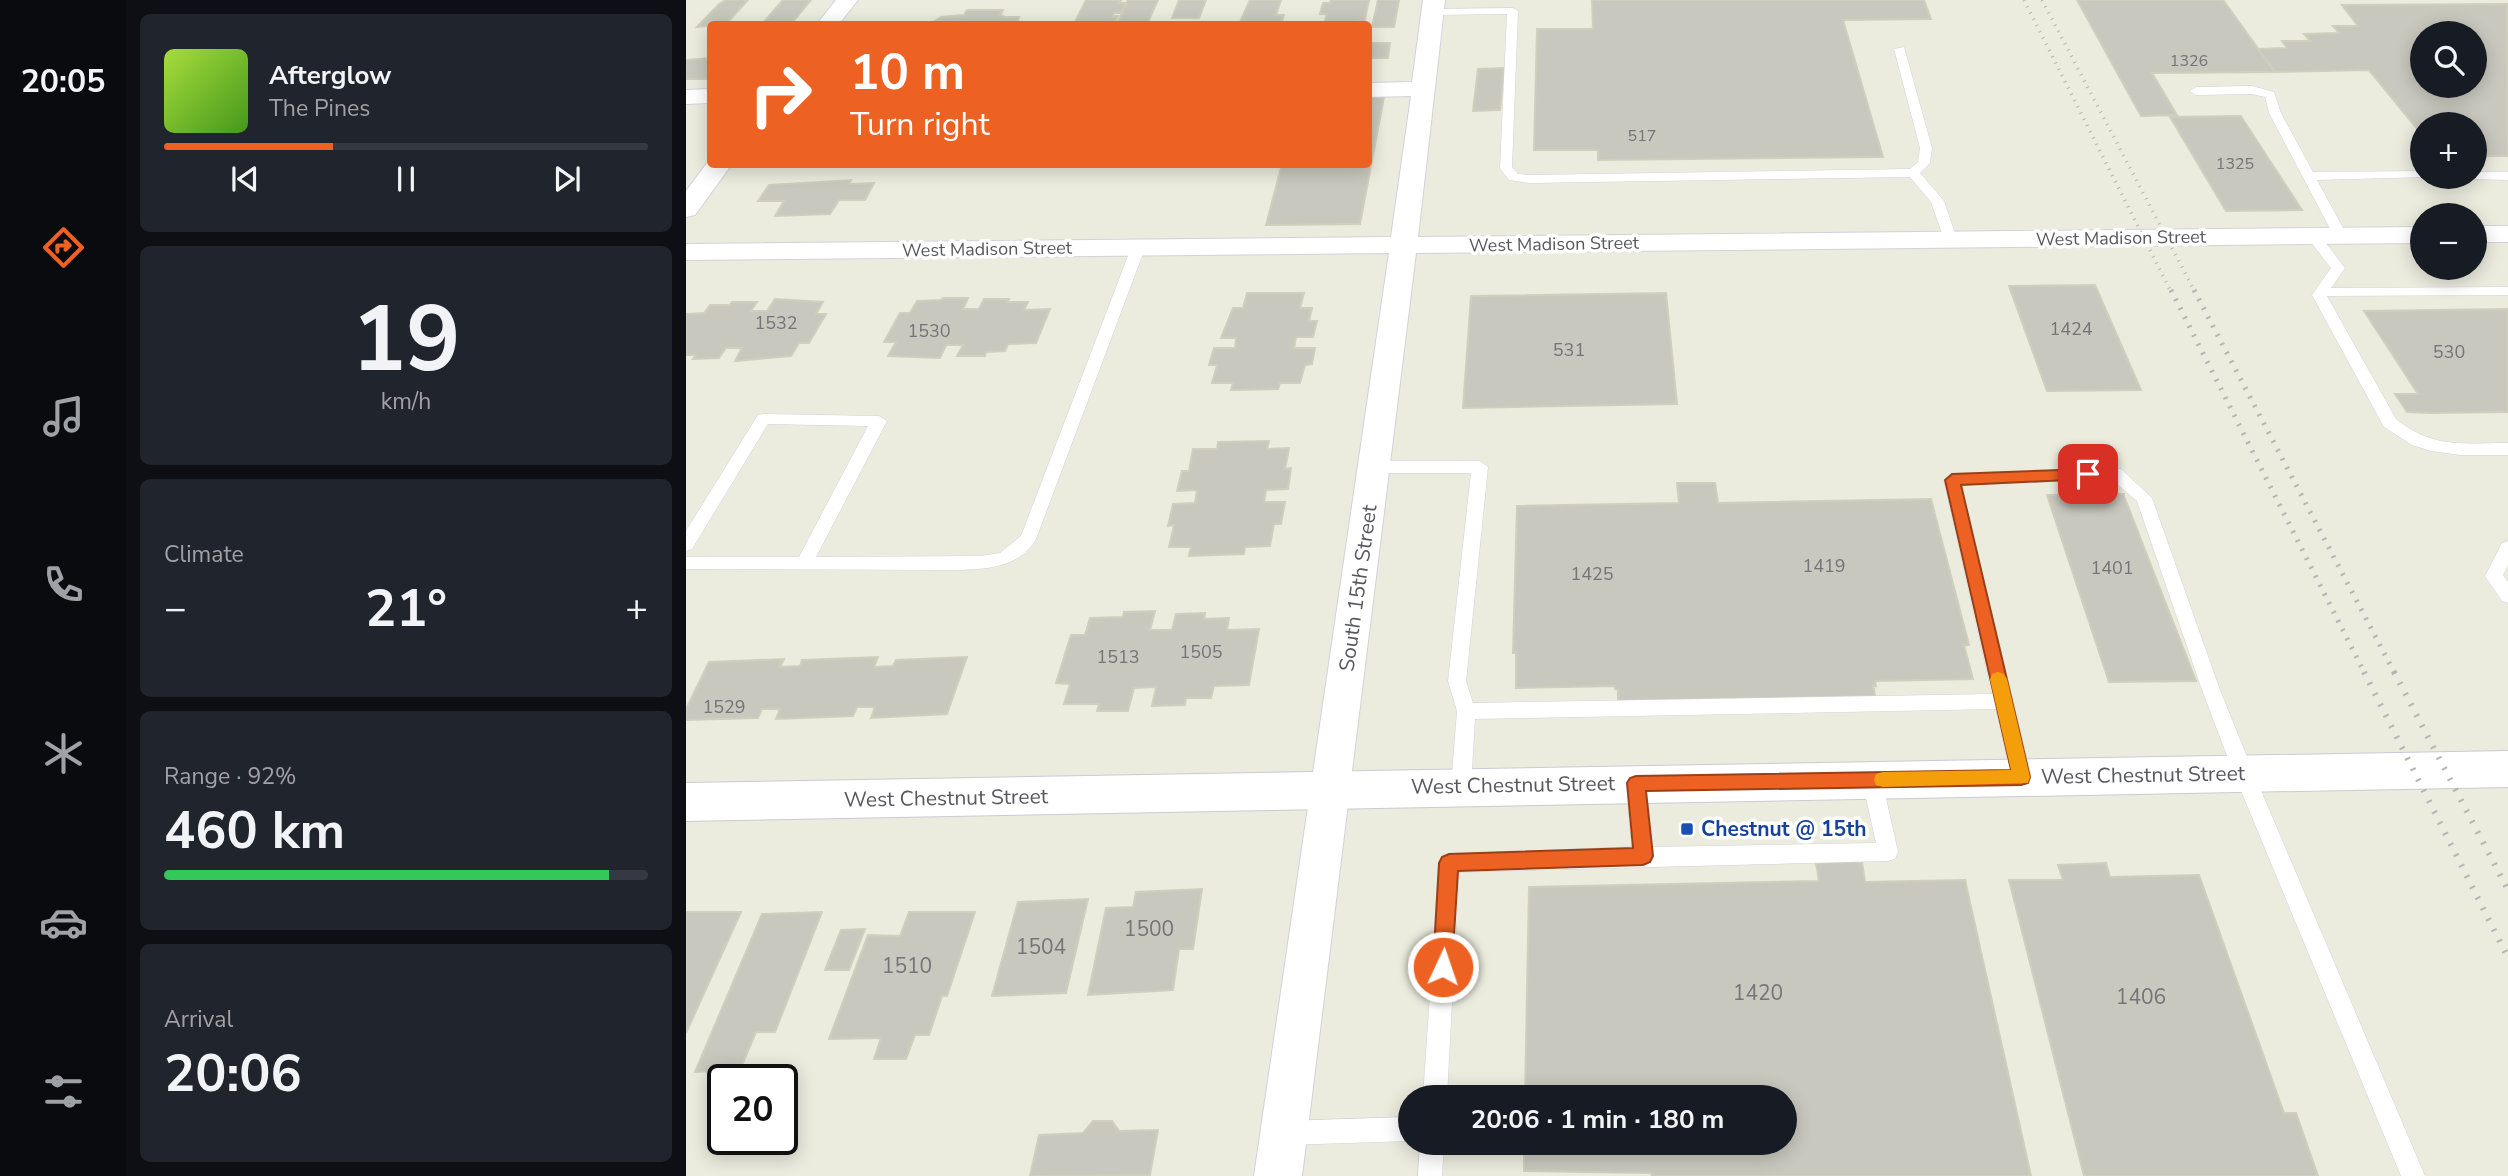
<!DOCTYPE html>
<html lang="en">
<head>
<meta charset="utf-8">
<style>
	:root { --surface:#171b24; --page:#20242c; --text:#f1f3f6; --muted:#9ea1a6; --line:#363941; --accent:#ed6223 }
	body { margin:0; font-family:"Nunito Sans",sans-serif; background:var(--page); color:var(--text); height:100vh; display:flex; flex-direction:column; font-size:26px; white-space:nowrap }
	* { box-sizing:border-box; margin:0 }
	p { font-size:23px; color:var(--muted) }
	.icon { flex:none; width:38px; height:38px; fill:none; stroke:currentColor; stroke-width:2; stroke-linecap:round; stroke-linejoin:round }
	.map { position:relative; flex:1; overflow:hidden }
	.drawer { display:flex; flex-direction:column; gap:14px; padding:14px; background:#0d0f14; width:560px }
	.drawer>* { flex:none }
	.guide { position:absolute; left:21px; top:21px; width:665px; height:147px; border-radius:7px; box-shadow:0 4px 18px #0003; background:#ed6223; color:#fff; overflow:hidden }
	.fabs { position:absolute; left:1724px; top:21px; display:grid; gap:14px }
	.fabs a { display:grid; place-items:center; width:77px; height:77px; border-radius:50%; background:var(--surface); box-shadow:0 4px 18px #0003; font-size:35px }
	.speed { position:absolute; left:21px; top:1064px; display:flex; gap:14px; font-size:35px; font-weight:700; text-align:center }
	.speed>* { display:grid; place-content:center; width:91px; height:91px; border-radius:50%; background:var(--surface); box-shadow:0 4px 18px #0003; line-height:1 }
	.speed .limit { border:4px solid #111; border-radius:10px; background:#fff; color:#111 }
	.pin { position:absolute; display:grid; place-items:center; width:60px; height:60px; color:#fff; margin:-30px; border-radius:14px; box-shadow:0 4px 10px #0006 }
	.me { position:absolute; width:77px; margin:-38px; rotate:3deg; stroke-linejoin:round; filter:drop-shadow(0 0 5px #0008) }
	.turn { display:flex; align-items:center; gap:24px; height:147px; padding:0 28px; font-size:32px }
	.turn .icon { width:91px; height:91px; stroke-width:2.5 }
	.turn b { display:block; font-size:49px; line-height:60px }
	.big { font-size:52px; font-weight:700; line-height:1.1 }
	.drawer .card { flex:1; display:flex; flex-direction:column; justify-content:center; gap:10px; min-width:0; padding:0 24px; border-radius:10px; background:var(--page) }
	.drawer .dial { align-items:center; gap:0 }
	.dial b { font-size:91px; line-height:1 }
	.song { display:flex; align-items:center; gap:21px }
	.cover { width:84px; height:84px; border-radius:10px; background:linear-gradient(135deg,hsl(80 70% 55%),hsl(100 70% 35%)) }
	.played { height:7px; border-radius:4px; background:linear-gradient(90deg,var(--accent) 35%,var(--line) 35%) }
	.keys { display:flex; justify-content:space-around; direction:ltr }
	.heat { display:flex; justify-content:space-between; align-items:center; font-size:38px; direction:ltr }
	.charge { height:10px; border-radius:5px; background:linear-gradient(90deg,#34c759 92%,var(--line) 0) }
	.trip { position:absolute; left:712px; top:1085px; width:399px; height:70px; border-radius:35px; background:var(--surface); box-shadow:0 4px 18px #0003; font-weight:700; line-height:70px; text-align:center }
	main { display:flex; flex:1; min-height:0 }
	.menu { display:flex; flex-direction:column; width:126px; justify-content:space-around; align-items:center; background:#090b0e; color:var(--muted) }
	.menu .icon { width:49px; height:49px }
	.menu .selected { color:var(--accent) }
	.menu b { font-size:32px; color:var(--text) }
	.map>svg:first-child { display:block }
	.building { fill:#c8c8be; stroke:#d0cfbd; stroke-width:2; fill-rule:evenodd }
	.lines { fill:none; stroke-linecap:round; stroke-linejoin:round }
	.service-casing { stroke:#d2d2d9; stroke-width:1 }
	.minor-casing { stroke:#d2d2d9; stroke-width:2 }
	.secondary-casing { stroke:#cacbd3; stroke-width:2 }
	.service { fill:#fff; fill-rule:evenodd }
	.minor { fill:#fff; fill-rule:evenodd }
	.secondary { fill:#fff; fill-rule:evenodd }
	.rail-far2 { stroke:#b5b5b6; stroke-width:3.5; stroke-dasharray:1 6; stroke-linecap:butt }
	.rail-far1 { stroke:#b5b5b6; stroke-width:5; stroke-dasharray:2 8; stroke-linecap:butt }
	.rail { stroke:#b5b5b6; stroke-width:6; stroke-dasharray:2 10; stroke-linecap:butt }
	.route { fill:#ed6223; stroke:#9a4017; stroke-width:2 }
	.slow { fill:#f59e0b }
	.transit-dot { fill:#1a4fb4; stroke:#fff; stroke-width:2.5 }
	.labels { text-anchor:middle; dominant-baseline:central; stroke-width:7; stroke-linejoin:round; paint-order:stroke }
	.far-number-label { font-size:16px; fill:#747578 }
	.far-street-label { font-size:18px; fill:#585960; stroke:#fff }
	.number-label { font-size:18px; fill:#747578 }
	.street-label { font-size:21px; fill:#585960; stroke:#fff }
	.transit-label { font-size:21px; font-weight:bold; fill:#164399; stroke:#fff; text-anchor:start }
	.near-number-label { font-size:21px; fill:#747578 }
</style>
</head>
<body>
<main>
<nav class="menu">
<b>20:05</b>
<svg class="icon selected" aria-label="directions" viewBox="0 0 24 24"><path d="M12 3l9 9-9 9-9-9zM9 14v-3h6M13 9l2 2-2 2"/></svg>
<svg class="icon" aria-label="music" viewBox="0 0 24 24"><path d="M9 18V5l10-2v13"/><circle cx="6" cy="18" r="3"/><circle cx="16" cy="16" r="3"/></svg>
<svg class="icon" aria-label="phone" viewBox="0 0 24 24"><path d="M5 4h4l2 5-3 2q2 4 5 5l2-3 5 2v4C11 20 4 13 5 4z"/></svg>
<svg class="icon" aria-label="climate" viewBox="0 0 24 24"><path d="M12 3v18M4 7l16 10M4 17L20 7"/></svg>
<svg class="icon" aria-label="car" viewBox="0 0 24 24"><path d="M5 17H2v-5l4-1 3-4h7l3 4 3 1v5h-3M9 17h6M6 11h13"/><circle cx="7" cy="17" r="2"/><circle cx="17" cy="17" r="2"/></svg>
<svg class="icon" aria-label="filters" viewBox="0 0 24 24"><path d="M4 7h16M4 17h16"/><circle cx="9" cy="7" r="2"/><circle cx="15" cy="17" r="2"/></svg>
</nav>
<section class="drawer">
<div class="card">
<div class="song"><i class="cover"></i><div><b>Afterglow</b><p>The Pines</p></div></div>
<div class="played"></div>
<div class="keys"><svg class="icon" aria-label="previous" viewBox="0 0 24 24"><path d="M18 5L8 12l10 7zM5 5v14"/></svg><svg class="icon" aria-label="pause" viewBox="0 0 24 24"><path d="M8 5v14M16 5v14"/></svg><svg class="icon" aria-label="next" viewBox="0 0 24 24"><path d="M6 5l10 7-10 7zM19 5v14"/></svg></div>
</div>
<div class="card dial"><b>19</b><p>km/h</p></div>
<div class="card"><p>Climate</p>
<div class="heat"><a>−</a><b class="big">21°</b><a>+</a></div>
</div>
<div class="card"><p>Range · 92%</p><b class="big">460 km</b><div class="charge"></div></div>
<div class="card"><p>Arrival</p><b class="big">20:06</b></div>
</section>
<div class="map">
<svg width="1822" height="1176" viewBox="0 0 1822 1176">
	<rect width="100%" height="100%" fill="#ebecde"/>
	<path class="building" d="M40,0H62L40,24L11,27L33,4Z
		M97,0H125L105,24H76Z
		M400,0H435L433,3H440L434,13H428L427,16H432L428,24H388Z
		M442,0H472L461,24H431Z
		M493,0H520L513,18H486Z
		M564,0H595L590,15H598L595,24H553Z
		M645,0H683L678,24H638L641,14H634L637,3H644Z
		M692,0H713L708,27H686Z
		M906,0H1238L1245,19L1157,20L1197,157L912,160V150H848L851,29H907Z
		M1391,0H1537L1589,72L1466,73L1491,115L1455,116Z
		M1821,4L1822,156H1788V124H1736V135L1683,70L1589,72L1572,49L1601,48L1596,41H1624L1618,34L1653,33L1647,26H1672L1656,5ZM1736,33H1788V86H1736Z
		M281,10H317L314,15L319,17H333L331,24H343H244L255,17L278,15Z
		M682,43H704L702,58H682Z
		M24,58V79H0V60Z
		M818,68L814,110L787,111L792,69Z
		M682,97H698L674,224L580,225L596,164H682Z
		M1555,116L1556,118L1616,210L1540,211L1484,117Z
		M165,180L163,184L188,183L179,200H153L144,214L89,216L98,201H72L83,185Z
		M1409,285L1455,390L1361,391L1323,286Z
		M561,293H618L614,308H626L623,321H631L627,337H610L608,348H629L626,364L619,365L614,383H594L592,389L545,390L547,383H526L531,365H523L528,348H549L550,338H535L547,308H557Z
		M980,293L991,404L777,408L785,296Z
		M257,298H282L277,309H293L298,299H323L321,302H342L338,310L364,309L350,343L322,344L319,351L300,352L299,356H271L277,345H260L254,358L202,356L210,342H198L214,313H224L231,301L255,300Z
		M89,299L137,302L130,314H140L123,343H113L105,356L49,361L56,348H40L33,358L7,359L10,355H0V314L18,313L24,305H44L46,302H71L65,311H81Z
		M1822,309V412L1745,413L1721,412L1709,394H1732L1678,311Z
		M583,441L581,449L603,448L599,469L605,468L602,489L580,490L578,502H599L595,524H588L584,546L559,547L558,554L503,556L505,547H483L488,525L482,526L487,504L509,503L511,490L491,491L496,471H503L507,449H531L532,442Z
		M991,483H1029L1032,503L1245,499L1283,645H1278L1287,679L1189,681L1190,686L1187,685L1189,696L932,701V690L929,689V686L830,688V653H827L831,506L993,503Z
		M1438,494V496L1510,681L1423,682L1361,495Z
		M469,611L464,630H486L490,614L519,613L518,619L543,618L541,630L573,629L563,685L528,686L525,698H500L499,705L466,706L470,687L448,688L442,711H411L413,704H378L384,684L370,683L385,635H399L404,618L437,617L438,612Z
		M192,657L188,667L207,666L210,660L281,657L261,714L185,718L189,707H171L167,716L90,719L94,709H76L72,718L0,720V709L23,662L98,659L94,667L114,666L116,660Z
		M1176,862L1179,882L1279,880L1345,1176H966L965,1173L838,1171V1143H1099V1097H839L843,887L1133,881L1130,863Z
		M1420,863L1424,877L1513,875L1598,1113H1610L1632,1176H1398L1323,880H1377L1372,865Z
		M516,889L507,949H493L487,990L402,995L420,908L447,907L450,892Z
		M402,899L380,993L306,996L332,902Z
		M0,912H55L0,1033Z
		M136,912L89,1032H70L54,1070L9,1072L76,914Z
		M223,912H289L261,996H256L243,1035H229L220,1059H188L195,1038L143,1039L182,935L214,936Z
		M179,929L163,970H139L155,930Z
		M407,1121H426L433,1131L472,1130L464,1175L344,1176L353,1135L397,1133Z"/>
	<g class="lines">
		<g class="service-casing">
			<path id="service" d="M827,8L832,11L826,167L832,174L844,175L1224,169L1232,162L1234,148L1208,49L1218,47L1246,148L1244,163L1234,173L1258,201L1271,239L1264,243L1259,242L1245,202L1224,177L844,183L823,180L814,168L821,14L747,15L742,12L747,9Z
				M1566,86L1588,92L1595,113L1627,172L1736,171V177H1741L1631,180L1661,235L1654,239L1649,238L1583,113L1579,97L1566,94L1510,95L1504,91L1510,87Z
				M1788,172H1822V180L1783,179L1782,177H1788Z
				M1627,232L1632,233L1659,268L1645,288L1822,287V295L1641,296L1710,419C1747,449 1778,443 1822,443V455H1774L1745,451L1726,445L1698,427L1626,295L1645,268L1620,236Z
				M452,244L459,248L350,539C334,567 303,569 274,570L0,569V557H113L182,426L82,424L6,549L0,551V531L72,415L77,414L193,416L201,421L130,557L295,556L314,553L335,536L445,248Z
				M689,461H794L802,467L780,681L787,703L1306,694L1258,480L1266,474L1435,469L1466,498L1534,690L1568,774L1739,1176H1715L1548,774L1516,690L1451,501L1425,479L1275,485L1345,777L1342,783L1335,785L1328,783L1325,777L1310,709L789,719L785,787L782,793L775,796L768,793L765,787L771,711L762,681L785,473H689L681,467Z
				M1822,541V565L1817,575L1822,582V603L1816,601L1799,576L1816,543Z
				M1186,771L1193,774L1196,780L1212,852L1209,859L1202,861L773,872L761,1097H737L753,863L756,856L763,854L946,847L940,783L943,777L950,774L957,777L960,783L966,847L1190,843L1176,780L1179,774Z
				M724,1117V1141L599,1145L591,1141L587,1133L591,1125L599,1121Z
				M734,1143H758L756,1176H732Z"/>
		</g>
		<g class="minor-casing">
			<path id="minor" d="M150,0H172L153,24H131Z
				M737,0H759L732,237L1736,227V243L730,253L616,1176H568L703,253L0,260V244L705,237L725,96L682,97V83L726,82Z
				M24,89V103L0,104V90Z
				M24,159V164H46L9,215L0,217V191Z
				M1788,226H1822V242H1788Z"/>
		</g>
		<g class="secondary-casing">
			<path id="secondary" d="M1822,751V787L0,821V783Z"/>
		</g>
		<use href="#service" class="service"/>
		<use href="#minor" class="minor"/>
		<use href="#secondary" class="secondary"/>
		<path class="rail-far2" d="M1338,0L1485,292
			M1356,0L1509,292"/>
		<path class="rail-far1" d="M1485,290L1679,674
			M1508,290L1709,674"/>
		<path class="rail" d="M1678,672L1822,958
			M1708,672L1822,890"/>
	</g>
	<path class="route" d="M1402,469L1409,474L1402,479L1275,485L1344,777L1342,783L1335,785L960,791L967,856L964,862L957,865L772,871L766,967L764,974L757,977L749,974L747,967L753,863L756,857L763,854L947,848L941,783L944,778L950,776L1325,770L1259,480L1266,474Z"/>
	<path class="slow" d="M1312,672L1318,674L1321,679L1344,777L1342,783L1197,787L1190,785L1188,780L1190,774L1197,772L1325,770L1304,679L1306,674Z"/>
	<rect class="transit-dot" x="994" y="822" width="14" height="14" rx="3.5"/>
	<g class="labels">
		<g class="far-number-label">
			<text x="1503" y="61">1326</text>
			<text x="956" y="136">517</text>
			<text x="1549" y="164">1325</text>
		</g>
		<g class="far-street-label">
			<text transform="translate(1435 238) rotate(-1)">West Madison Street</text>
			<text transform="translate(868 244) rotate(-1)">West Madison Street</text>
			<text transform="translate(301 249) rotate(-1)">West Madison Street</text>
		</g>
		<g class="number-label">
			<text x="90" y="323">1532</text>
			<text x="1385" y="329">1424</text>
			<text x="243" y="331">1530</text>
			<text x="883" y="350">531</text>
			<text x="1763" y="352">530</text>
			<text x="1138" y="566">1419</text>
			<text x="1426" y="568">1401</text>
			<text x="906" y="574">1425</text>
			<text x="515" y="652">1505</text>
			<text x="432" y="657">1513</text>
			<text x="38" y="707">1529</text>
		</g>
		<g class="street-label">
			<text transform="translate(672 588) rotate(-82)">South 15th Street</text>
			<text transform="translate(1457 775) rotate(-1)">West Chestnut Street</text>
			<text transform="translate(827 785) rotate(-1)">West Chestnut Street</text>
			<text transform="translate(260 798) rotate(-1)">West Chestnut Street</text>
		</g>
		<g class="transit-label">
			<text x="1015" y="829">Chestnut @ 15th</text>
		</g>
		<g class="near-number-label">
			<text x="463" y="929">1500</text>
			<text x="355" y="947">1504</text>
			<text x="221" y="966">1510</text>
			<text x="1072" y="993">1420</text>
			<text x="1455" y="997">1406</text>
		</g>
	</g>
</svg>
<div class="fabs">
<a><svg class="icon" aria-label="search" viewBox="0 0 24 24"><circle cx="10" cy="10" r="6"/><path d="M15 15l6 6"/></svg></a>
<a>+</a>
<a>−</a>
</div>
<div class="speed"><div class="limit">20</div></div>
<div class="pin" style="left:1402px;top:474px;background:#d93025"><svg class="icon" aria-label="arrive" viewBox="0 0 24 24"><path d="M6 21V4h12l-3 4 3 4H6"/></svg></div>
<svg class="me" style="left:757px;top:967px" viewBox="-20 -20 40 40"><circle r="17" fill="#ed6223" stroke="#fff" stroke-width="3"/><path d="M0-11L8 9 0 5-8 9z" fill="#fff"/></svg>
<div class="trip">20:06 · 1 min · 180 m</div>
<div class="guide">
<div class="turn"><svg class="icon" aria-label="right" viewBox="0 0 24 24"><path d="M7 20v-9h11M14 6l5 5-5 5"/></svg><div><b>10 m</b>Turn right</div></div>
</div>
</div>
</main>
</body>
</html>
